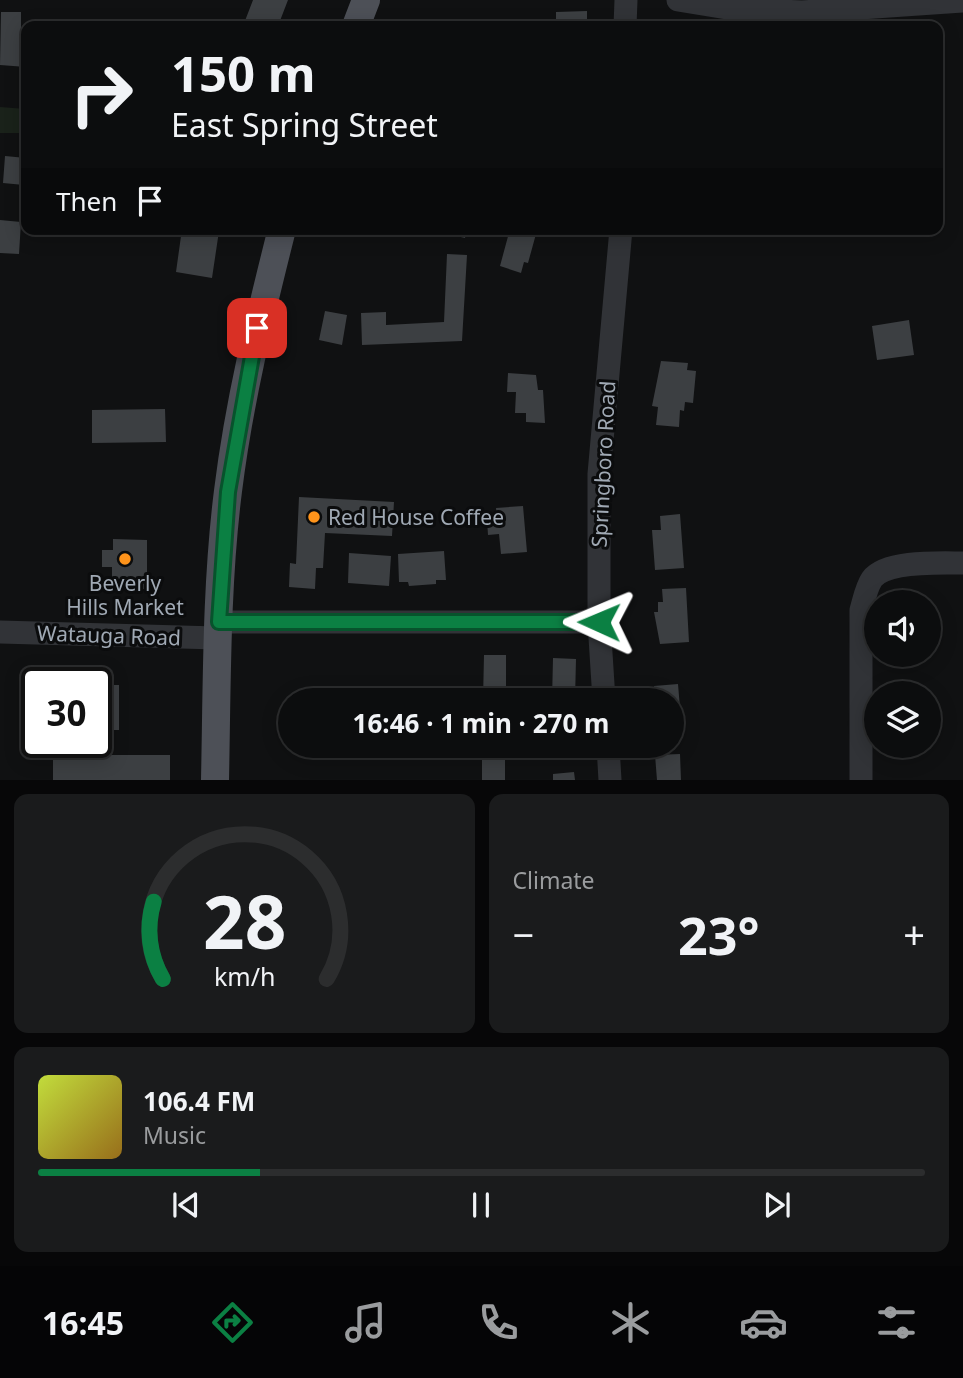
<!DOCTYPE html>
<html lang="en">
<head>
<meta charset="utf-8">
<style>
	:root { --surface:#0c0d0e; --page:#1a1b1c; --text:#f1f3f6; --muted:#9a9c9e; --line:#2c2d2e; --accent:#0b8043 }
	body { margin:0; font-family:"Noto Sans",sans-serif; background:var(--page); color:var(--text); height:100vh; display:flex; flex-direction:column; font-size:26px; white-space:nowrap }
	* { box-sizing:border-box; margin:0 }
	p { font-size:23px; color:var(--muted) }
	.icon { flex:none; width:38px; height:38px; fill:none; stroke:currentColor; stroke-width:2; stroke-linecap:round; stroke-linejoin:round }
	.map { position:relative; height:780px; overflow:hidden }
	.sheet { display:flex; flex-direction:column; gap:14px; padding:14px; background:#070708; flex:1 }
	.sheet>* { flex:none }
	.hud { position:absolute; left:21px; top:21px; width:922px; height:214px; border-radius:14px; box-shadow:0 4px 18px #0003,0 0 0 2px var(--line); background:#0c0d0e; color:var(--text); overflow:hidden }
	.fabs { position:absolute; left:864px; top:590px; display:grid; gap:14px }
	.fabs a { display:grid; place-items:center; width:77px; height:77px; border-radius:50%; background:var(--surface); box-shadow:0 4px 18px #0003,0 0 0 2px var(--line); font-size:35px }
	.speed { position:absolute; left:21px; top:667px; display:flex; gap:14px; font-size:35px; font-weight:700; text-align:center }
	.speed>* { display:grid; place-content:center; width:91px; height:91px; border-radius:50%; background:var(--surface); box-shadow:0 4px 18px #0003,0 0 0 2px var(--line); line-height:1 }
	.speed .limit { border:4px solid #111; border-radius:10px; background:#fff; color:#111 }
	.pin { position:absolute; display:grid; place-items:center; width:60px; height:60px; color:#fff; margin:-30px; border-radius:14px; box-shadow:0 4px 10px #0006 }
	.me { position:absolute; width:77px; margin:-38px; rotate:271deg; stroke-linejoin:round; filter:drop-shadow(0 0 5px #0008) }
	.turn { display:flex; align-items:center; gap:24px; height:147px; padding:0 35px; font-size:32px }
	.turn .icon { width:91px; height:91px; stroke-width:2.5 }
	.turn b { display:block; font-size:49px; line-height:60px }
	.then { display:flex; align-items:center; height:66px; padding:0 35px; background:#0003; gap:14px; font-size:26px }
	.big { font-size:52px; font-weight:700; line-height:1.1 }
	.sheet .card { flex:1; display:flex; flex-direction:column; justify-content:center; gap:10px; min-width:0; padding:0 24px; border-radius:14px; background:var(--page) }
	.sheet .dial { align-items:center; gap:0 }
	.dial svg { height:182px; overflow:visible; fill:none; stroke:var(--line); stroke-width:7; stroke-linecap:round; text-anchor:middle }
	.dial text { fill:var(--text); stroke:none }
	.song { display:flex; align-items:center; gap:21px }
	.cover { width:84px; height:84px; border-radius:10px; background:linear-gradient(135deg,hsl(70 70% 55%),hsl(40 70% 35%)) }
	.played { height:7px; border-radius:4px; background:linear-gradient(90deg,var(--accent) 25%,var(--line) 25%) }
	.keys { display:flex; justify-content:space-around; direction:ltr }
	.heat { display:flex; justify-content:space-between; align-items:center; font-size:38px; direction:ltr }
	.sheet .tiles { flex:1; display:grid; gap:14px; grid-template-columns:1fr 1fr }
	.card:last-child { grid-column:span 2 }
	.trip { position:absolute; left:278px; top:688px; width:406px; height:70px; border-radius:35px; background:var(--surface); box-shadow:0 4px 18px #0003,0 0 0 2px var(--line); font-weight:700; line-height:70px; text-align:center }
	.dock { display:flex; height:112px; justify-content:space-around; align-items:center; background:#050506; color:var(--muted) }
	.dock .icon { width:49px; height:49px }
	.dock .current { color:var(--accent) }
	.dock b { font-size:32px; color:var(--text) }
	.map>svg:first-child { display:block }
	.green { fill:#1a221a }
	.building { fill:#3c3f42 }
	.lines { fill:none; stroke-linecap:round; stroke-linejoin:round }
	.minor { stroke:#313337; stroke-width:23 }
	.major { stroke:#4d5057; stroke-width:28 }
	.route-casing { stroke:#07532c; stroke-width:18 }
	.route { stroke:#0b8043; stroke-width:12 }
	.poi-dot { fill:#ff941b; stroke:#0b0c0d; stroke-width:2.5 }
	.labels { text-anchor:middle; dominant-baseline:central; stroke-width:6; stroke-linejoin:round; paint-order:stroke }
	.street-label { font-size:21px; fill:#a0a9b4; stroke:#0b0c0d }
	.poi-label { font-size:21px; fill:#a0a9b4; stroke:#0b0c0d; text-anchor:start }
</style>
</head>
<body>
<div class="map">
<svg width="963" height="780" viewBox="0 0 963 780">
	<rect width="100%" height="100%" fill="#101112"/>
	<path class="green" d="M0,107L26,109V133H0Z"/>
	<path class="building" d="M253,0H288L278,26H243Z
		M587,11V26H556V12Z
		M1,12H21V28H26V67L0,65Z
		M5,156L26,158L24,185L3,183Z
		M0,220L21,222L19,254L0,253Z
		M182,229L219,231L212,278L176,272Z
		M427,229H467L465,238Z
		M510,229H533L532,233L536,234L528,263L524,262L521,273L500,266Z
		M447,254L467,255L462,341L362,345L361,313L386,312V325L444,322Z
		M325,311L347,315L342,345L319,340Z
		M909,320L914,355L877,360L872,326Z
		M661,361L688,363L687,370L696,371L693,403L685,402L684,411L680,410L679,427L656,425L658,407L652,406Z
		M508,373L536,375L538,390H543L545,423L526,422V413H515L516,392H507Z
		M165,409L166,442L92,443V410Z
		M299,497L394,502L392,536L325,533L323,568H316L315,589L289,587L290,563L296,564Z
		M523,506L527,552L501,554L499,534L488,535L487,520L497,519L496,508Z
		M680,514L684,568L655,570L652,530H661L660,516Z
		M113,539L147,540V589H112V567H102V550H113Z
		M444,551L446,580H436V584L409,586L408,582H399L398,554Z
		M349,553L391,556L389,586L348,583Z
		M686,588L689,642L660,644L654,612H658V602H663L662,589Z
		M484,655H506V700H483Z
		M553,658L576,659L575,700H552Z
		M56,670H77L76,682H56Z
		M678,684L681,720L672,721V700H655L654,686Z
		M96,685H119V730H96Z
		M482,746H505V780H482Z
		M550,746H573V760L550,759Z
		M53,750H106V755H170V780H53Z
		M680,754L681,780H657L655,755Z
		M574,772L575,780H553V774Z"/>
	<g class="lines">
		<path class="minor" d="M678,0L733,9L802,12L963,1
			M625,26L626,0
			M219,622H599
			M0,632L217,638
			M604,700L599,622V474L621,229
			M608,746L610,780
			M861,780V610C864,600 866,588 872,579C886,560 941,563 963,563"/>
		<path class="major" d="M356,26L366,0
			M215,780C217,684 216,586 228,491C239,402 260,316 282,229"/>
	</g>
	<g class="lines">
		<g class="route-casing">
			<path id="route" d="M257,328L228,492L219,622H599"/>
		</g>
		<use href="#route" class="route"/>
	</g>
	<g class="poi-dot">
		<circle cx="314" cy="517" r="7"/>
		<circle cx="125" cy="559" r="7"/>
	</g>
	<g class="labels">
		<g class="street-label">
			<text transform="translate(603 464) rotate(-87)">Springboro Road</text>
			<text transform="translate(109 635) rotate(2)">Watauga Road</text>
		</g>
		<g class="poi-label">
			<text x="328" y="517">Red House Coffee</text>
			<text x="125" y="583" text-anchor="middle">Beverly<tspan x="125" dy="24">Hills Market</tspan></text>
		</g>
	</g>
</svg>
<div class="fabs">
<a><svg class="icon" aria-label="sound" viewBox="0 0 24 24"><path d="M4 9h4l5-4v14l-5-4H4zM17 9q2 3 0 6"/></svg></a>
<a><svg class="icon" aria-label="layers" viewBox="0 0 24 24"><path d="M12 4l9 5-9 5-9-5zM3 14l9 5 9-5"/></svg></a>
</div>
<div class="speed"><div class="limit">30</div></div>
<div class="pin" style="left:257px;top:328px;background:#d93025"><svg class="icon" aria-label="arrive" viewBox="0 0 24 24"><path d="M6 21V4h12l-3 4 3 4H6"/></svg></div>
<svg class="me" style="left:599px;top:622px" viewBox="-20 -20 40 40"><path d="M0-17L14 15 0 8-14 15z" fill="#0b8043" stroke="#fff" stroke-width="4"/></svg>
<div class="trip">16:46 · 1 min · 270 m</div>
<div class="hud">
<div class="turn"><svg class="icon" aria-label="right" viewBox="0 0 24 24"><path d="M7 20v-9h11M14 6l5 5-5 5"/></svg><div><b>150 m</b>East Spring Street</div></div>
<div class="then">Then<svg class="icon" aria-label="arrive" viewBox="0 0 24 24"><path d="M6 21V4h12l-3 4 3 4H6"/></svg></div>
</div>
</div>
<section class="sheet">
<div class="tiles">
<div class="card dial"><svg viewBox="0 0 100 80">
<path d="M14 69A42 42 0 1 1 86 69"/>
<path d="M14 69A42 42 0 0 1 10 35" stroke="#0b8043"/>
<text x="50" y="56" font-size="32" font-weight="700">28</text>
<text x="50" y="72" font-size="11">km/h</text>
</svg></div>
<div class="card"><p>Climate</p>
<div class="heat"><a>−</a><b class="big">23°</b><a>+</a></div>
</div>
<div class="card">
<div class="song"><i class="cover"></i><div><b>106.4 FM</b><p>Music</p></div></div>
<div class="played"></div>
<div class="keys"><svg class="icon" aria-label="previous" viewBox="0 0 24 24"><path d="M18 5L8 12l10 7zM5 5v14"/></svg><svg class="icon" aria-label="pause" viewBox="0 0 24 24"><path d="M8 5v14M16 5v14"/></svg><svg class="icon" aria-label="next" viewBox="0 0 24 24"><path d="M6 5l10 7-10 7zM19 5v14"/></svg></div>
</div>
</div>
</section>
<nav class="dock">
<b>16:45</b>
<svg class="icon current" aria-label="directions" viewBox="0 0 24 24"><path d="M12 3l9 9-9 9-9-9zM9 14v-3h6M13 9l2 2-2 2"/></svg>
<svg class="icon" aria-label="music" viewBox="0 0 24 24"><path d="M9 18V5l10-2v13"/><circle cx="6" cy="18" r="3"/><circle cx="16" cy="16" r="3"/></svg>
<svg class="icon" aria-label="phone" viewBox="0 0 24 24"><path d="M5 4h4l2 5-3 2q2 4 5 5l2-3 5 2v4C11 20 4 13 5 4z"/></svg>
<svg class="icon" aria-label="climate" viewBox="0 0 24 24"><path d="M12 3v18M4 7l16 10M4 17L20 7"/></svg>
<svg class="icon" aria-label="car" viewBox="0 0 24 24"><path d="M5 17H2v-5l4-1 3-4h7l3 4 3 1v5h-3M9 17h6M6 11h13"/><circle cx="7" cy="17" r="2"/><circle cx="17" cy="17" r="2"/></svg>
<svg class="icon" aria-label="filters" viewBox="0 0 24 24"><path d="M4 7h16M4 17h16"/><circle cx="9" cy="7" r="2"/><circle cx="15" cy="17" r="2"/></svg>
</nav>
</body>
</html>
